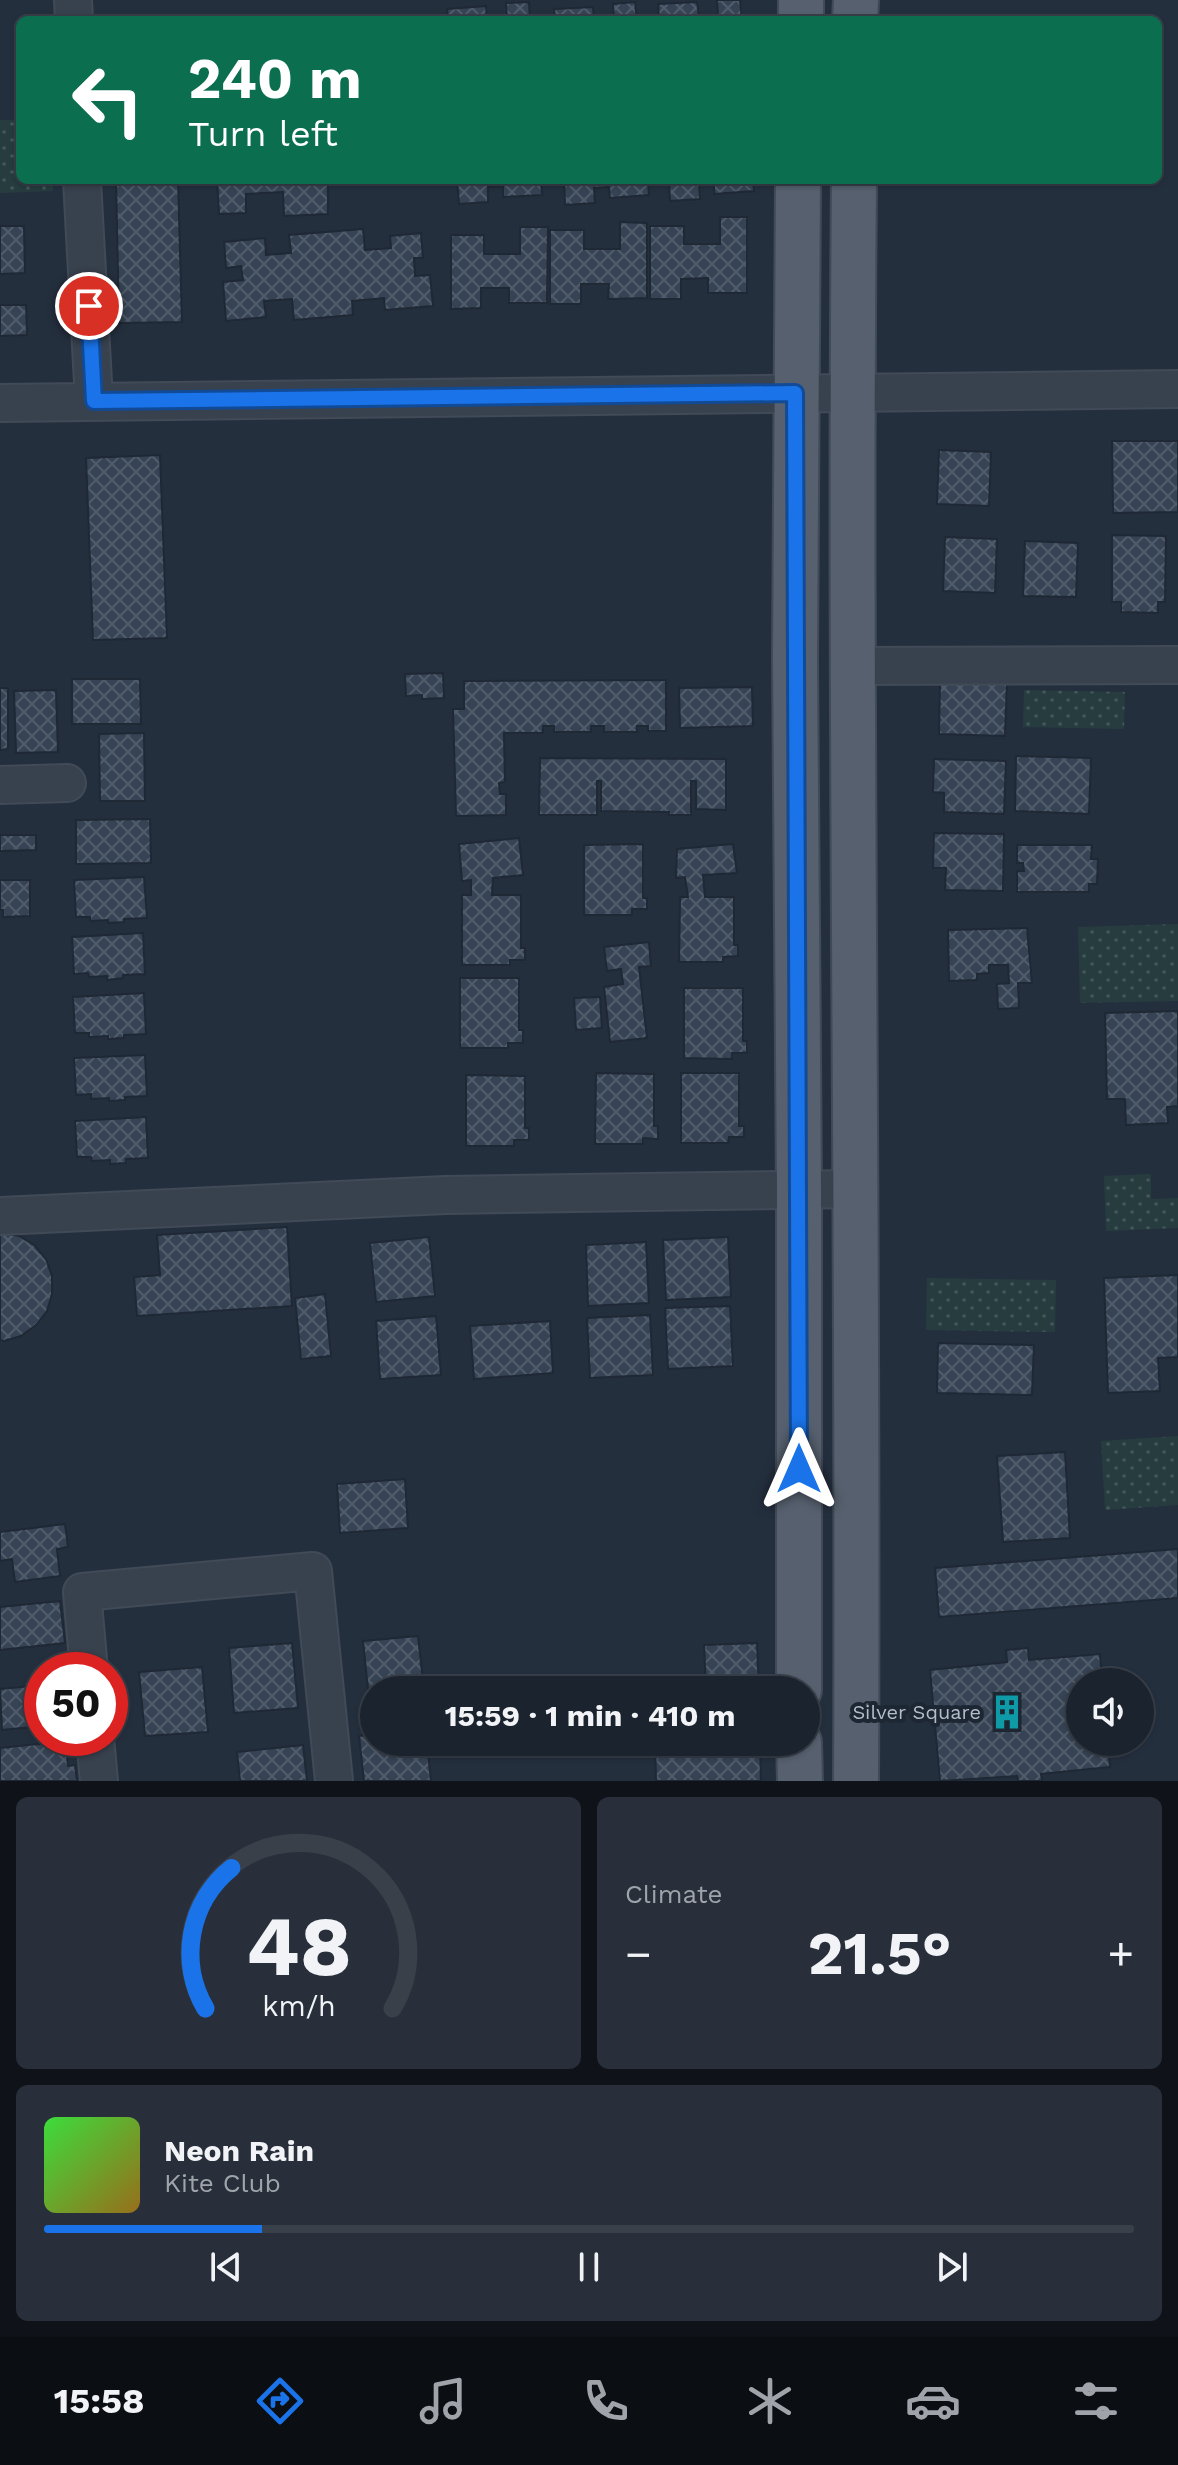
<!DOCTYPE html>
<html lang="en">
<head>
<meta charset="utf-8">
<style>
	:root { --surface:#1b232e; --page:#282f3a; --text:#f1f3f6; --muted:#a0a4aa; --line:#39404a; --accent:#1a73e8 }
	body { margin:0; font-family:"Work Sans",sans-serif; background:var(--page); color:var(--text); height:100vh; display:flex; flex-direction:column; font-size:30px; white-space:nowrap }
	* { box-sizing:border-box; margin:0 }
	p { font-size:26px; color:var(--muted) }
	.icon { flex:none; width:44px; height:44px; fill:none; stroke:currentColor; stroke-width:2; stroke-linecap:round; stroke-linejoin:round }
	.map { position:relative; height:1781px; overflow:hidden }
	.sheet { display:flex; flex-direction:column; gap:16px; padding:16px; background:#0f1319; flex:1 }
	.sheet>* { flex:none }
	.banner { position:absolute; left:16px; top:16px; width:1146px; height:168px; border-radius:12px; box-shadow:0 2px 6px #0004,0 0 0 2px var(--line); background:#0b6e4f; color:#fff; overflow:hidden }
	.fabs { position:absolute; left:1066px; top:1668px; display:grid; gap:16px }
	.fabs a { display:grid; place-items:center; width:88px; height:88px; border-radius:50%; background:var(--surface); box-shadow:0 2px 6px #0004,0 0 0 2px var(--line); font-size:40px }
	.speed { position:absolute; left:24px; top:1652px; display:flex; gap:16px; font-size:40px; font-weight:700; text-align:center }
	.speed>* { display:grid; place-content:center; width:104px; height:104px; border-radius:50%; background:var(--surface); box-shadow:0 2px 6px #0004,0 0 0 2px var(--line); line-height:1 }
	.speed .limit { border:12px solid #d22; background:#fff; color:#111 }
	.pin { position:absolute; display:grid; place-items:center; width:68px; height:68px; color:#fff; margin:-34px; border:4px solid #fff; border-radius:50%; box-shadow:0 2px 8px #0007 }
	.me { position:absolute; width:88px; margin:-44px; rotate:0deg; stroke-linejoin:round; filter:drop-shadow(0 0 6px #0008) }
	.turn { display:flex; align-items:center; gap:28px; height:168px; padding:0 40px; font-size:36px }
	.turn .icon { width:104px; height:104px; stroke-width:2.5 }
	.turn b { display:block; font-size:56px; line-height:68px }
	.big { font-size:60px; font-weight:700; line-height:1.1 }
	.sheet .widget { flex:1; display:flex; flex-direction:column; justify-content:center; gap:12px; min-width:0; padding:0 28px; border-radius:12px; background:var(--page) }
	.sheet .dial { align-items:center; gap:0 }
	.dial svg { height:208px; overflow:visible; fill:none; stroke:var(--line); stroke-width:7; stroke-linecap:round; text-anchor:middle }
	.dial text { fill:var(--text); stroke:none }
	.song { display:flex; align-items:center; gap:24px }
	.cover { width:96px; height:96px; border-radius:12px; background:linear-gradient(135deg,hsl(120 70% 55%),hsl(40 70% 35%)) }
	.played { height:8px; border-radius:4px; background:linear-gradient(90deg,var(--accent) 20%,var(--line) 20%) }
	.keys { display:flex; justify-content:space-around; direction:ltr }
	.heat { display:flex; justify-content:space-between; align-items:center; font-size:44px; direction:ltr }
	.sheet .tiles { flex:1; display:grid; gap:16px; grid-template-columns:1fr 1fr }
	.widget:last-child { grid-column:span 2 }
	.trip { position:absolute; left:360px; top:1676px; width:460px; height:80px; border-radius:40px; background:var(--surface); box-shadow:0 2px 6px #0004,0 0 0 2px var(--line); font-weight:700; line-height:80px; text-align:center }
	.menu { display:flex; height:128px; justify-content:space-around; align-items:center; background:#0b0e12; color:var(--muted) }
	.menu .icon { width:56px; height:56px }
	.menu .current { color:var(--accent) }
	.menu b { font-size:36px; color:var(--text) }
	.map>svg:first-child { display:block }
	.grass { fill:url(#grass-dots) }
	.building { fill:url(#building-cross-hatch); stroke:#1f2835; stroke-width:2 }
	.lines { fill:none; stroke-linecap:round; stroke-linejoin:round }
	.minor-casing { stroke:#414a57; stroke-width:40 }
	.major-casing { stroke:#414a57; stroke-width:48 }
	.minor { stroke:#38414e; stroke-width:36 }
	.major { stroke:#56606e; stroke-width:44 }
	.route-casing { stroke:#114b97; stroke-width:20 }
	.route { stroke:#1a73e8; stroke-width:14 }
	.labels { text-anchor:middle; dominant-baseline:central; stroke-width:8; stroke-linejoin:round; paint-order:stroke }
	.poi-label { font-size:20px; fill:#b4bcc9; stroke:#1d2633; text-anchor:end }
</style>
</head>
<body>
<div class="map">
<svg width="1178" height="1781" viewBox="0 0 1178 1781">
	<defs>
		<pattern id="grass-dots" width="8" height="8" patternUnits="userSpaceOnUse" patternTransform="scale(2)"><rect width="8" height="8" fill="#263c3f"/><path d="M2 2h.1M6 6h.1" fill="none" stroke="#435659" stroke-width="1.8" stroke-linecap="round"/></pattern>
		<pattern id="building-cross-hatch" width="8" height="8" patternUnits="userSpaceOnUse" patternTransform="scale(2)"><rect width="8" height="8" fill="#364354"/><path d="M0 0l8 8M0 8l8-8" fill="none" stroke="#515c6b"/></pattern>
	</defs>
	<rect width="100%" height="100%" fill="#242f3e"/>
	<path class="grass" d="M0,120H20V180H53V191L0,193Z
		M1024,690L1125,692L1124,729L1023,727Z
		M1178,924V1001L1080,1003L1078,927Z
		M1151,1174V1199L1178,1198V1228L1106,1231L1104,1176Z
		M927,1278L1056,1280L1055,1332L926,1330Z
		M1178,1436V1505L1105,1510L1101,1441Z"/>
	<path class="building" d="M717,0H740L742,20H659L658,4L697,2L699,17L718,16Z
		M529,2L530,20H500H507L506,3Z
		M635,2L637,20H614L613,4Z
		M486,6L487,20H448L447,9Z
		M593,7L594,20H555L554,9Z
		M116,180H178L182,322L119,323Z
		M217,180H328V214L284,216L283,192L246,194V213L219,214Z
		M457,180H541L542,195L503,197V186L488,187V202L459,204Z
		M564,180H648L649,195L610,198L609,187L594,188L595,203L565,205Z
		M669,180H753L754,191L714,194V182L699,183L700,199L670,201Z
		M720,217H747V293H708V278L681,279V299H650V226H684V244H720Z
		M620,222L647,223V298L608,299L609,284H581V304H550V230H584V249H620Z
		M0,226H24L25,273L0,274Z
		M520,227H548L547,303H509V288H481V308L451,309V235H484V254H520Z
		M363,229L365,250L391,248L390,236L421,233L423,258H414L415,276L430,275L433,306L385,310L384,298L352,301L353,315L294,320L292,299L264,301L266,317L226,321L223,282L243,280L241,266L226,268L224,242L265,238L266,255L291,253L289,235Z
		M0,305H26L27,335L0,336Z
		M1112,441H1178V512L1113,513Z
		M939,450L991,452L989,506L937,504Z
		M160,455L167,638L93,640L86,458Z
		M1112,535L1166,536L1165,602H1158V613L1121,612V602H1112Z
		M945,537L997,539L995,593L943,591Z
		M1025,541L1078,543L1076,597L1023,596Z
		M443,673L444,698L422,699V695L406,696L405,674Z
		M72,679H140L141,724H72Z
		M666,680V731H648V726H637V732H604V726H591V732H554V726H543V733H504L505,782L499,783L500,794H506V815L456,816L453,709H464V681Z
		M940,681L1007,682L1005,736L939,734Z
		M752,687L753,726L680,728L679,688Z
		M0,688H8V749L0,750Z
		M56,690L58,752L16,753L14,691Z
		M144,733L145,801H100L99,734Z
		M1016,756L1091,758L1089,814L1015,811Z
		M540,758L726,759V810L696,809V781H691V815H669V812L601,811V781H597V815H539Z
		M934,759L1006,761L1004,814L944,812V793L933,792Z
		M150,819L151,863L76,864V820Z
		M934,833L1004,834L1003,891L945,890L946,868H933Z
		M0,835H36V850L0,851Z
		M519,838L523,875L493,878L492,895H521V948H525V960H510V965H462V895H471V880L462,881L459,844Z
		M643,844V898H647V909H632V915H584V845Z
		M733,844L737,873L703,875L705,897H734V945H738V956L723,957V962H679L680,897H688L685,877L676,878L677,849Z
		M1017,845H1092L1091,859H1098L1097,884H1089V892H1017V871H1024L1023,863H1017Z
		M144,877L147,918L124,919V922L108,923V920L90,921V917H76L74,880Z
		M0,880H30V916L3,917V910H0Z
		M1027,928L1032,983H1018L1019,1008L998,1009L997,984L1009,983L1008,965H989V973L977,974V980L949,981L948,930Z
		M143,933L145,974L123,975V978L107,980V976L89,977L88,973L74,974L72,937Z
		M649,942L651,966L639,967L647,1038L610,1042L604,987L623,984L621,969L607,971L604,947Z
		M460,978H519V1030H523V1043H508V1048H460Z
		M684,988H743V1041H747V1053H732V1059L684,1058Z
		M144,993L146,1034L124,1035V1038L108,1039V1036L89,1037V1033H75L73,997Z
		M600,997L602,1028L576,1030L574,998Z
		M1178,1011V1106L1167,1107L1168,1123L1126,1125L1125,1099H1107L1105,1013Z
		M145,1055L147,1096L125,1097V1100L109,1101V1098L91,1099V1094L76,1095L74,1058Z
		M596,1073L654,1074V1126H658V1139L643,1138V1144H595Z
		M681,1073H739V1126H744V1137H729L728,1143H681Z
		M466,1075L525,1076V1128H529V1140H514V1146H466Z
		M146,1117L148,1158L126,1159V1163L110,1164V1160L92,1161L91,1157H77L75,1121Z
		M287,1227L292,1306L137,1316L134,1277L160,1275L157,1235Z
		M0,1232L19,1236L34,1245L46,1259L52,1276V1294L47,1311L36,1325L21,1336L4,1341L0,1340Z
		M429,1237L435,1296L376,1302L370,1243Z
		M728,1237L731,1297L666,1300L663,1240Z
		M646,1242L649,1303L588,1306L586,1245Z
		M1178,1275V1357L1158,1358L1160,1391L1108,1393L1104,1278Z
		M325,1294L331,1356L301,1359L295,1298Z
		M730,1306L733,1366L668,1369L665,1308Z
		M650,1315L653,1375L590,1378L587,1318Z
		M436,1316L441,1375L380,1379L376,1321Z
		M550,1321L553,1373L474,1379L470,1326Z
		M938,1343L1034,1345L1032,1395L937,1393Z
		M1065,1452L1070,1538L1003,1542L997,1456Z
		M405,1479L408,1528L340,1533L337,1484Z
		M65,1524L68,1547L57,1549L60,1576L15,1582L12,1559L0,1561V1532Z
		M1178,1549V1598L939,1617L935,1568Z
		M60,1601L65,1643L0,1650V1607Z
		M418,1636L424,1690H374V1699H369L363,1641Z
		M292,1643L298,1708L234,1713L229,1648Z
		M757,1643L759,1690H706L704,1645Z
		M1028,1648L1029,1660L1100,1654L1102,1682H1080V1742H1108L1110,1767L1041,1774L1042,1781H1018L1017,1776L940,1781L930,1670L1007,1662L1006,1650Z
		M202,1667L208,1732L145,1736L139,1672Z
		M42,1685V1726L2,1730L0,1689Z
		M374,1734V1742H427L431,1781H364L359,1736Z
		M66,1741L68,1766L75,1765L77,1781H0V1748Z
		M655,1742H760L761,1781H656Z
		M303,1745L307,1781H240L237,1752Z"/>
	<g class="lines">
		<g class="minor-casing">
			<path id="minor" d="M73,0L74,20
				M82,180L94,401
				M0,403L1178,389
				M853,666L1178,665
				M0,785L67,783
				M0,1216L445,1195L854,1189
				M89,1670L82,1592L313,1571L334,1781
				M95,1738L99,1781"/>
		</g>
		<g class="major-casing">
			<path id="major" d="M801,20V0
				M855,20L856,0
				M798,180L795,659L799,1189V1690
				M854,180C849,714 859,1247 856,1781
				M799,1742L800,1781"/>
		</g>
		<use href="#minor" class="minor"/>
		<use href="#major" class="major"/>
	</g>
	<g class="lines">
		<g class="route-casing">
			<path id="route" d="M89,306L94,401L795,393L799,1469"/>
		</g>
		<use href="#route" class="route"/>
	</g>
	<defs>
		<g id="building-bare" transform="scale(2.76)"><path d="M-4-6H4V6H1V3H-1V6H-4ZM-2.5-4.3h1.7v1.8h-1.7ZM.8-4.3h1.7v1.8H.8ZM-2.5-1h1.7V.8h-1.7ZM.8-1h1.7V.8H.8Z" fill="#0f9aa8" stroke="#1d2633" stroke-width="2.5" paint-order="stroke"/></g>
	</defs>
	<g fill-rule="evenodd">
		<use href="#building-bare" x="1007" y="1712"/>
	</g>
	<g class="labels">
		<g class="poi-label">
			<text x="981" y="1712">Silver Square</text>
		</g>
	</g>
</svg>
<div class="fabs">
<a><svg class="icon" aria-label="sound" viewBox="0 0 24 24"><path d="M4 9h4l5-4v14l-5-4H4zM17 9q2 3 0 6"/></svg></a>
</div>
<div class="speed"><div class="limit">50</div></div>
<div class="pin" style="left:89px;top:306px;background:#d93025"><svg class="icon" aria-label="arrive" viewBox="0 0 24 24"><path d="M6 21V4h12l-3 4 3 4H6"/></svg></div>
<svg class="me" style="left:799px;top:1469px" viewBox="-20 -20 40 40"><path d="M0-17L14 15 0 8-14 15z" fill="#1a73e8" stroke="#fff" stroke-width="4"/></svg>
<div class="trip">15:59 · 1 min · 410 m</div>
<div class="banner">
<div class="turn"><svg class="icon" aria-label="left" viewBox="0 0 24 24"><path d="M17 20v-9H6M10 6l-5 5 5 5"/></svg><div><b>240 m</b>Turn left</div></div>
</div>
</div>
<section class="sheet">
<div class="tiles">
<div class="widget dial"><svg viewBox="0 0 100 80">
<path d="M14 69A42 42 0 1 1 86 69"/>
<path d="M14 69A42 42 0 0 1 24 15" stroke="#1a73e8"/>
<text x="50" y="56" font-size="32" font-weight="700">48</text>
<text x="50" y="72" font-size="11">km/h</text>
</svg></div>
<div class="widget"><p>Climate</p>
<div class="heat"><a>−</a><b class="big">21.5°</b><a>+</a></div>
</div>
<div class="widget">
<div class="song"><i class="cover"></i><div><b>Neon Rain</b><p>Kite Club</p></div></div>
<div class="played"></div>
<div class="keys"><svg class="icon" aria-label="previous" viewBox="0 0 24 24"><path d="M18 5L8 12l10 7zM5 5v14"/></svg><svg class="icon" aria-label="pause" viewBox="0 0 24 24"><path d="M8 5v14M16 5v14"/></svg><svg class="icon" aria-label="next" viewBox="0 0 24 24"><path d="M6 5l10 7-10 7zM19 5v14"/></svg></div>
</div>
</div>
</section>
<nav class="menu">
<b>15:58</b>
<svg class="icon current" aria-label="directions" viewBox="0 0 24 24"><path d="M12 3l9 9-9 9-9-9zM9 14v-3h6M13 9l2 2-2 2"/></svg>
<svg class="icon" aria-label="music" viewBox="0 0 24 24"><path d="M9 18V5l10-2v13"/><circle cx="6" cy="18" r="3"/><circle cx="16" cy="16" r="3"/></svg>
<svg class="icon" aria-label="phone" viewBox="0 0 24 24"><path d="M5 4h4l2 5-3 2q2 4 5 5l2-3 5 2v4C11 20 4 13 5 4z"/></svg>
<svg class="icon" aria-label="climate" viewBox="0 0 24 24"><path d="M12 3v18M4 7l16 10M4 17L20 7"/></svg>
<svg class="icon" aria-label="car" viewBox="0 0 24 24"><path d="M5 17H2v-5l4-1 3-4h7l3 4 3 1v5h-3M9 17h6M6 11h13"/><circle cx="7" cy="17" r="2"/><circle cx="17" cy="17" r="2"/></svg>
<svg class="icon" aria-label="filters" viewBox="0 0 24 24"><path d="M4 7h16M4 17h16"/><circle cx="9" cy="7" r="2"/><circle cx="15" cy="17" r="2"/></svg>
</nav>
</body>
</html>
